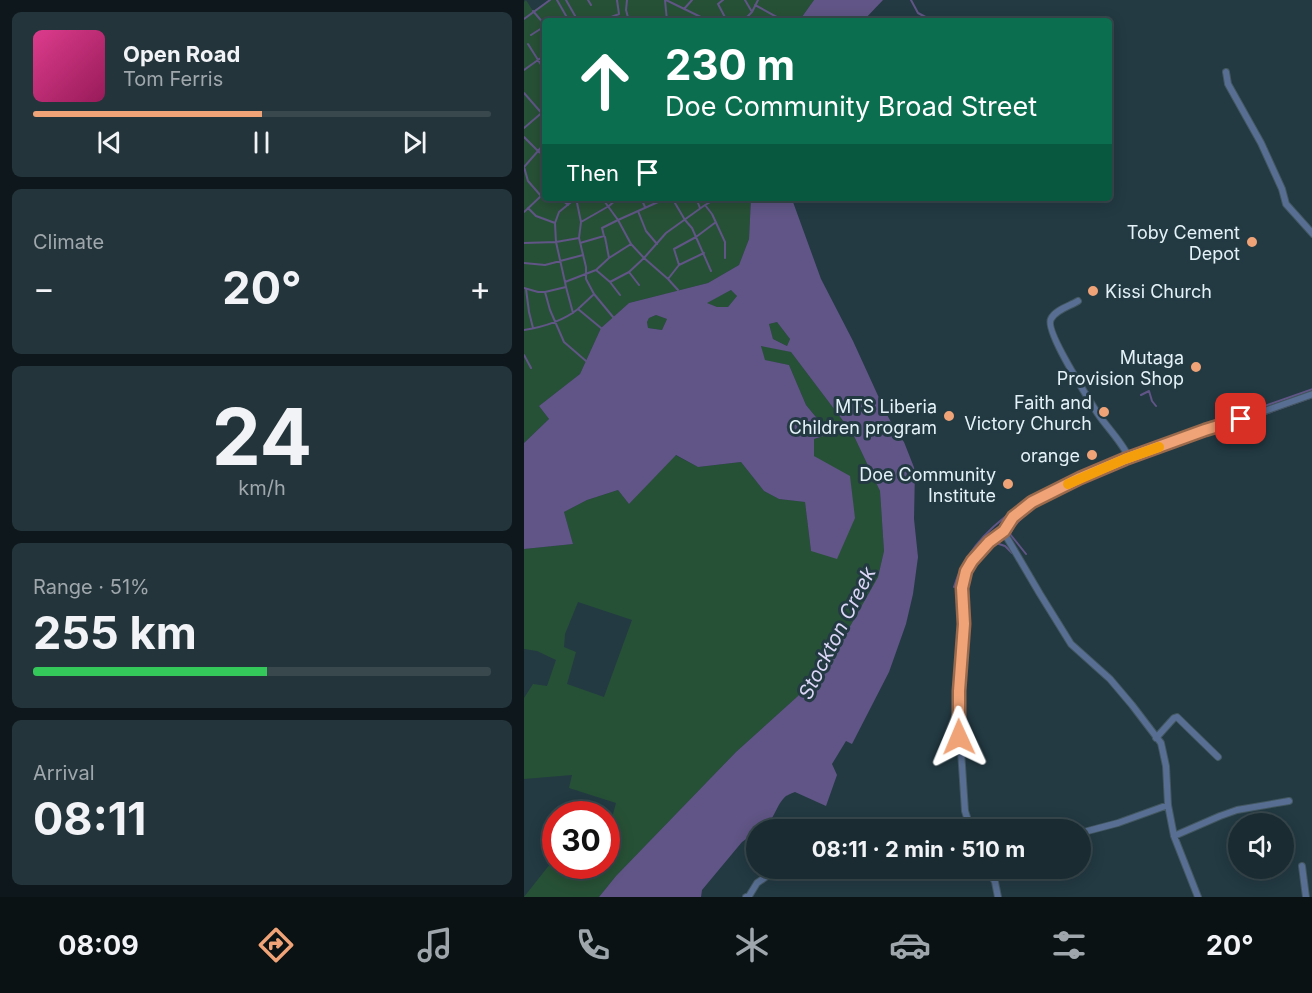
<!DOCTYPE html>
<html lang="en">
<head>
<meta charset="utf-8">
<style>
	:root { --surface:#1a2c32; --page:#23343a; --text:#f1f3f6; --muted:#9fa7ac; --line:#38484d; --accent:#efa377 }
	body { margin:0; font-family:Inter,sans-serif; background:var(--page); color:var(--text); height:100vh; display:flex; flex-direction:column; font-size:22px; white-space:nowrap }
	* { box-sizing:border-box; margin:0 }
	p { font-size:20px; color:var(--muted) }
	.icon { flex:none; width:33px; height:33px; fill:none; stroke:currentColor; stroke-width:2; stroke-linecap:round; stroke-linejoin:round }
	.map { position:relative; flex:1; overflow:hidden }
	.panel { display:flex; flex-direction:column; gap:12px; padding:12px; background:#0e181c; width:524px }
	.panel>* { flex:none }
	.guide { position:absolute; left:18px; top:18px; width:570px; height:183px; border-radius:6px; box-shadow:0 3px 15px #0003,0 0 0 2px var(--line); background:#0b6e4f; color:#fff; overflow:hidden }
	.tools { position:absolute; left:704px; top:813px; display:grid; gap:12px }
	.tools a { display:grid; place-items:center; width:66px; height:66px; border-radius:50%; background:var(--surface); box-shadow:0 3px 15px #0003,0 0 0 2px var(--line); font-size:30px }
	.speed { position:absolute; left:18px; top:801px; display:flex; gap:12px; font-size:30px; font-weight:700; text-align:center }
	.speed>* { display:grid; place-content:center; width:78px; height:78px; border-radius:50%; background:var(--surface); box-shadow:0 3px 15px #0003,0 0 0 2px var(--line); line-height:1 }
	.speed .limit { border:9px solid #d22; background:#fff; color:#111 }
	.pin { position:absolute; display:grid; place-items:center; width:51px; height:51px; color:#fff; margin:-26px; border-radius:12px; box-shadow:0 3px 9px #0006 }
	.me { position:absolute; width:66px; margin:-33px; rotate:359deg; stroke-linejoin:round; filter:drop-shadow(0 0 4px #0008) }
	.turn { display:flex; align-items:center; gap:21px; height:126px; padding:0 24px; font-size:27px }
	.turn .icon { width:78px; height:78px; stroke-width:2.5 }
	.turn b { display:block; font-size:42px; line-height:51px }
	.then { display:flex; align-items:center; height:57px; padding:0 24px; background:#0003; gap:12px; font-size:22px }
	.big { font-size:45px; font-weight:700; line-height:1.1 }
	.panel .widget { flex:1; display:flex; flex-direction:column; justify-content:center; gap:9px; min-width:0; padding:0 21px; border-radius:9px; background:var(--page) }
	.panel .dial { align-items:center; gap:0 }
	.dial b { font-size:78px; line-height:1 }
	.song { display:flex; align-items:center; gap:18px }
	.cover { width:72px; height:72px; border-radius:9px; background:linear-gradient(135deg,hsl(330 70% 55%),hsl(330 70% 35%)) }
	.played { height:6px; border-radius:3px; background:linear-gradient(90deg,var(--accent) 50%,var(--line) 50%) }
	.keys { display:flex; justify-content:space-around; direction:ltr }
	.heat { display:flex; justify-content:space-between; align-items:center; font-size:33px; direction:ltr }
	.charge { height:9px; border-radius:4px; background:linear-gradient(90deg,#34c759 51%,var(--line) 0) }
	.trip { position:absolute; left:222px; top:819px; width:345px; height:60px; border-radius:30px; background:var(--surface); box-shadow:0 3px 15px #0003,0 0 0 2px var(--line); font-weight:700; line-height:60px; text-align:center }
	.tab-bar { display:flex; height:96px; justify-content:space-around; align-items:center; background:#0a1214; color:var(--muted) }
	.tab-bar .icon { width:42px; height:42px }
	.tab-bar .selected { color:var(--accent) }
	.tab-bar b { font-size:27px; color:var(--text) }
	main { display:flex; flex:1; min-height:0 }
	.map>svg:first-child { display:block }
	.green { fill:#275136; fill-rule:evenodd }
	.water { fill:#605586; fill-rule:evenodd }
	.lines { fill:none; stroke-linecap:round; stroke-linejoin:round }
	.stream { stroke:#605586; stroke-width:2 }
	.minor-casing { stroke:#425760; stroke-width:8 }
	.minor { stroke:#586f93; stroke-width:6 }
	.route-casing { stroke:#9b6a4d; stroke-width:15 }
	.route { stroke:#efa377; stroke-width:10 }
	.slow { stroke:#f59e0b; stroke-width:10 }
	.poi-dot { fill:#efa377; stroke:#233a43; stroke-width:2 }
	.labels { text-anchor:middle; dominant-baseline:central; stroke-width:6; stroke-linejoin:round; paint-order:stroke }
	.poi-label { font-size:18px; fill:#e4f2f8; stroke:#233a43; text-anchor:end }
	.water-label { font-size:20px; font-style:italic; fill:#dcd6f6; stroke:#233a43 }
</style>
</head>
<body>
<main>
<section class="panel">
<div class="widget">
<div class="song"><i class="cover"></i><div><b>Open Road</b><p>Tom Ferris</p></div></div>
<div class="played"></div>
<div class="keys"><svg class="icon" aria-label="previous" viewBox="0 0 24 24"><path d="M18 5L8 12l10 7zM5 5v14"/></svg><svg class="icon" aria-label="pause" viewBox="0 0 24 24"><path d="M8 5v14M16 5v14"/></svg><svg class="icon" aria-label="next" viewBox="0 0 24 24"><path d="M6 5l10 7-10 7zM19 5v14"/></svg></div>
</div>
<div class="widget"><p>Climate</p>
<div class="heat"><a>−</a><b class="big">20°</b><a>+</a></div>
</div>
<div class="widget dial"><b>24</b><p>km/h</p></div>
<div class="widget"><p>Range · 51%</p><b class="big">255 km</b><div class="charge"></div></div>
<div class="widget"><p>Arrival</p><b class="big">08:11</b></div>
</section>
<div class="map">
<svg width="789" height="897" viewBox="0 0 789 897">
	<rect width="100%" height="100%" fill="#233a43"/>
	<path class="green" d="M2,0L9,11L26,0H290L275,21H21V198H227L225,239L215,265L184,283L105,303L77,328L56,374L15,406L25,419L0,443V2Z
		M207,290L213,296L204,307H193L182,303Z
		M132,315L143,319L138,330L124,328L123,322L125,318Z
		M253,322L266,339L263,346L249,339L245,324Z
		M237,345L267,352L329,434L356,491L360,551L354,577L316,644L274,696L212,752L92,876L75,897H0L30,859H31L32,866H54L72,870L74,866H82L83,836L92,803L45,788L48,775L0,779V698L9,684L23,686L32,660L13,651L0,649V549L49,544L40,512L63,500L94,490L105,504L151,455L174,467L217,462L240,491L255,499L281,502L287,551L290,439L306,434L282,405L265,365L240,360ZM54,602L108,620L80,697L43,684L52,652L40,647L41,634Z"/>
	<path class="water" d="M290,0H359L339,21H275Z
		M227,198H269V202L297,279L329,341L361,411L374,435L380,442L391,470L390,519L394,557L389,594L382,624L365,672L328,744L322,741L308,764L313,775L302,806L271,792C270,792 262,796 262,796C250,806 251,826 232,830V832L218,842L178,890L177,897H75L92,876L212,752L274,696L316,644L354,577L360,551L356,491L329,434L267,352L237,346L241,360L265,365L282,405L306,434L290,439V456L326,476L331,518L313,559L287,551L281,502L255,499L240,491L217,462L174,467L152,455L105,504L94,490L63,500L40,512L49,544L0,549V443L25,419L15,406L56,374L77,328L105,303L184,283L215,265L225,239ZM207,290L213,296L204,307H193L183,303ZM132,315L143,319L138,330L124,328L123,322L125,318ZM253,322L266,339L263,346L249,339L245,324Z"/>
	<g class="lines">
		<path class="stream" d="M33,0L45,21
			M42,0L54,21
			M64,0L67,5
			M103,0L102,10L105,21
			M141,0L143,21
			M142,0L185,21
			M199,0L194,4L203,21
			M221,0L228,12
			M387,0L394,13L409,21
			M231,5L260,21
			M160,9L168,0
			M9,11L21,25
			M0,19L26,0
			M77,21L95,14L93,0
			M219,21L228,12L234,0
			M7,35L21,26
			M4,44L21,71
			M0,70L21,55
			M0,93L21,117
			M0,128L21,110
			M0,137L15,152L21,155
			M17,196L20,199L22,198
			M36,198L44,205
			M52,198L57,222L55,238L62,267V279L70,294L89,317
			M78,198L94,220L107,244L120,258L144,279L154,290
			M117,198L121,207
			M148,198L161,220L168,228L187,271
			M172,198L176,208
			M442,198L451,202
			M181,205L188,214L201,242V258
			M4,208L12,216L31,223L32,242L41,282
			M114,211L122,231L133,244
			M0,212L17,196L4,181L0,167L21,143
			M57,222L85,206L94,198
			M31,223L35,212L52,198
			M81,237L85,258
			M0,243L32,242L55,238
			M56,243L80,236L78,228L94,220L143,198
			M0,263L21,265L59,255
			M155,265L150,249L172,237L192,222
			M72,270L86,282L105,272L120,258L142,233L181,205L190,200L197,198
			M105,272L115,285
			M144,279L155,265L180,253
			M86,282L96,295
			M42,287L49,313
			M0,288L14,292H21
			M2,289L5,312L9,328
			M69,295L54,309L77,328
			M0,330C19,327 39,321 54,309
			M0,355L7,368
			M62,361L40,342L26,310L21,292L42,287L41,282L72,270L85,258L107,244
			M617,395L625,391L628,401L632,406
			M735,408L789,389
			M666,439L713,424L789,397
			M603,454L638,440L719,414
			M587,462L600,456
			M534,484L554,476
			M502,554L486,534L490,526L511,505L542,489L585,470L598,463
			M430,587C444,538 490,506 534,484
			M444,607C443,601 443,594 443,587C444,570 459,553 472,543L481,546L488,553"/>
		<g class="minor-casing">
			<path id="minor" d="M702,72L704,84L737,143L758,189L762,204L789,234
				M554,301C546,306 531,310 527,319C520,330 566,401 574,414C583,427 594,438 602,452L601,459
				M632,738L650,718L653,717L694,757
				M447,830L441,811L435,720V691L440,624L438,588L442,571L448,561L465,542L479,531
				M556,833L594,823L644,805
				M650,836L696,816L713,810L765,801
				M778,866L782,897
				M464,868L471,882L474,897
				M222,897L225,896L233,883L243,876
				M674,897L650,836L644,805L642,766L637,743L608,705L586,679L547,644L516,594L479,531L489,517L508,502L556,478L601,459L681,430L735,413L789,394"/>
		</g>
		<use href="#minor" class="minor"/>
	</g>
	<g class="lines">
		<g class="route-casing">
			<path id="route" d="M435,737V691L440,624L438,588L442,571L448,561L465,542L480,531L489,517L508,502L556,478L601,459L681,430L717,419"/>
		</g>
		<use href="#route" class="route"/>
		<path class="slow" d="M544,484L601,459L635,447"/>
	</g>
	<g class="poi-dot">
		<circle cx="728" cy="242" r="6"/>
		<circle cx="569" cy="291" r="6"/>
		<circle cx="672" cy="367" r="6"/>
		<circle cx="580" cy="412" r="6"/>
		<circle cx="425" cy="416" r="6"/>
		<circle cx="568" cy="455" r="6"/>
		<circle cx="484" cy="484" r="6"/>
	</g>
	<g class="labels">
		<g class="poi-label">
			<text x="716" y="232">Toby Cement<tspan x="716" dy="21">Depot</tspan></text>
			<text x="581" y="291" text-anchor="start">Kissi Church</text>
			<text x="660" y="357">Mutaga<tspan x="660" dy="21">Provision Shop</tspan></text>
			<text x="568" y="402">Faith and<tspan x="568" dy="21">Victory Church</tspan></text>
			<text x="413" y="406">MTS Liberia<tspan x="413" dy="21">Children program</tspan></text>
			<text x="556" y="455">orange</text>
			<text x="472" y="474">Doe Community<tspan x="472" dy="21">Institute</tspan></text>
		</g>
		<g class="water-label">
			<text transform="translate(313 633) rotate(-63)">Stockton Creek</text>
		</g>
	</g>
</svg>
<div class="tools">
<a><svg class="icon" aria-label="sound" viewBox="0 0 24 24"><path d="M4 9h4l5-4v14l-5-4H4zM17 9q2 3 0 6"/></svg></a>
</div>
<div class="speed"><div class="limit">30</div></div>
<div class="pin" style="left:717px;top:419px;background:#d93025"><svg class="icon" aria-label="arrive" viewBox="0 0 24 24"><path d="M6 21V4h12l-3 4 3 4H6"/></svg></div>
<svg class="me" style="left:435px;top:737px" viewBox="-20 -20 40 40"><path d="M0-17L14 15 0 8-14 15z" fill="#efa377" stroke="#fff" stroke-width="4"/></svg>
<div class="trip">08:11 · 2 min · 510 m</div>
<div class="guide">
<div class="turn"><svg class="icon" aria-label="ahead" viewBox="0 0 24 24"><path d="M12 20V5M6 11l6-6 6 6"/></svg><div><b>230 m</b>Doe Community Broad Street</div></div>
<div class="then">Then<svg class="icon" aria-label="arrive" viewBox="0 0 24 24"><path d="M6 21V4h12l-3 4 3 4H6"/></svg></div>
</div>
</div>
</main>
<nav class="tab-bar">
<b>08:09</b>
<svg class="icon selected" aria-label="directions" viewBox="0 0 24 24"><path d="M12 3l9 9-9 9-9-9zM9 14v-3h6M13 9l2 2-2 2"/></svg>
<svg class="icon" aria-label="music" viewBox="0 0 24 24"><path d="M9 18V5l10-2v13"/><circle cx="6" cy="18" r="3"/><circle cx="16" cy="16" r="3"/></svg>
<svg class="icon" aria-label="phone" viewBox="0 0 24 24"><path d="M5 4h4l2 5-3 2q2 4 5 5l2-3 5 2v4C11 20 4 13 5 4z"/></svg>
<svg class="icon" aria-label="climate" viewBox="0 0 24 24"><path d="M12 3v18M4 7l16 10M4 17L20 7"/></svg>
<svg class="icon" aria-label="car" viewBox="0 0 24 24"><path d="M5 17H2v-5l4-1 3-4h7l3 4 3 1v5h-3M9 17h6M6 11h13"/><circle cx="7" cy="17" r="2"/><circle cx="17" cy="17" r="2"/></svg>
<svg class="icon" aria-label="filters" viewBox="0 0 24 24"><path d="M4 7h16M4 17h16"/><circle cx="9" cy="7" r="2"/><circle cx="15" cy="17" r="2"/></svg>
<b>20°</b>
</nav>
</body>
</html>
